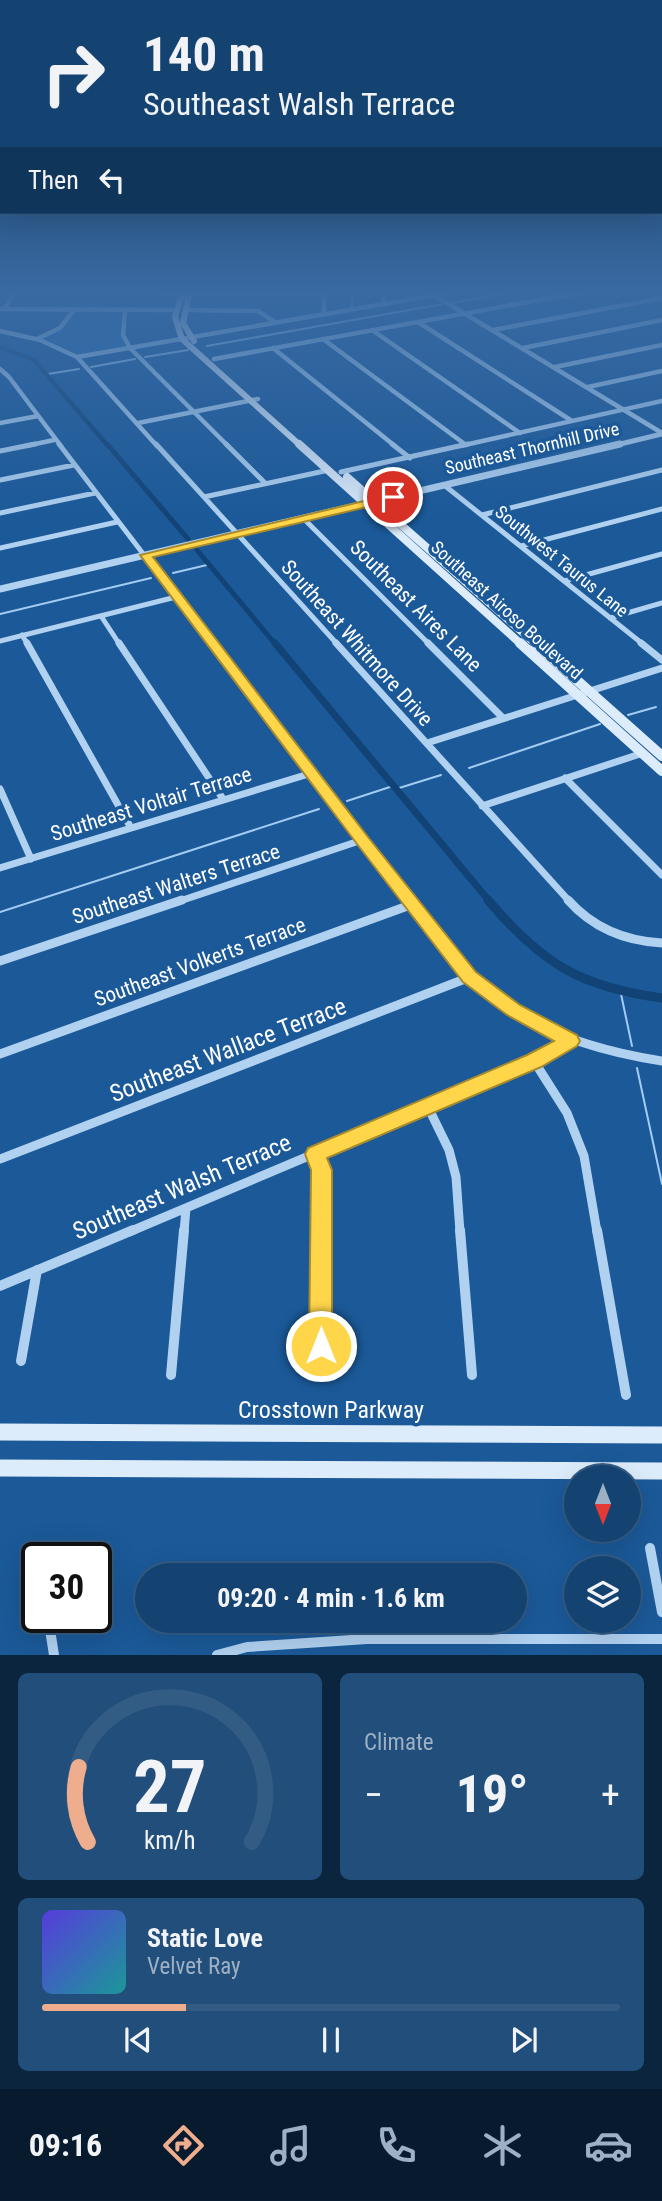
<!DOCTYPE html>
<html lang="en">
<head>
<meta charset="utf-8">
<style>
	:root { --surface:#144372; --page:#214e7a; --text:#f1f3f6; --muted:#9db0c4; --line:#335c84; --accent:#eead8d }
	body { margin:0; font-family:"Roboto Condensed",sans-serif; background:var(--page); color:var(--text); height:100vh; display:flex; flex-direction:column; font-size:26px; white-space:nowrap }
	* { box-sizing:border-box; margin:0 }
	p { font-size:23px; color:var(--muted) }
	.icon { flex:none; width:38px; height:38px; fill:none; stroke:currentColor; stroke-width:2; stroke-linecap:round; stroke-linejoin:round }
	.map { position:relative; height:1655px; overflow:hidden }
	.panel { display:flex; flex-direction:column; gap:18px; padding:18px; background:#0b253f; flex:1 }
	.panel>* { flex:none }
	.top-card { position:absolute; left:0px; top:0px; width:663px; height:214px; box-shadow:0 7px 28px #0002,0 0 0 2px var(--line); background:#144372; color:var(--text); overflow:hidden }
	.needle { width:46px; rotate:180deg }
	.buttons { position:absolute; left:564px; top:1465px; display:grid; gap:14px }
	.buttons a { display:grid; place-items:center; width:77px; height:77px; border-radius:50%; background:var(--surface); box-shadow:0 7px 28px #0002,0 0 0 2px var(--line); font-size:35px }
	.speed { position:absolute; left:21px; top:1542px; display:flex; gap:14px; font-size:35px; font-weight:700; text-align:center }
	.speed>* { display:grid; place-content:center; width:91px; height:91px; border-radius:50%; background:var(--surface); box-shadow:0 7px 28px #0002,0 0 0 2px var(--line); line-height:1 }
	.speed .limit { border:4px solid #111; border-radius:10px; background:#fff; color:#111 }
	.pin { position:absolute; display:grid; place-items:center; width:60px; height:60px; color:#fff; margin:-30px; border:4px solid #fff; border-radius:50%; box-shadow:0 2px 7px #0007 }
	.me { position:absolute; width:77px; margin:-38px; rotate:0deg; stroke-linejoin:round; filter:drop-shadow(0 0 5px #0008) }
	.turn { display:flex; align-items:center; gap:24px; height:147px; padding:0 28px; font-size:32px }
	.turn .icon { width:91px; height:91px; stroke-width:2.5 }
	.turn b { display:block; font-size:49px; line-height:60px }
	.then { display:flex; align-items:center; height:66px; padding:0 28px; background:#0003; gap:14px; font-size:26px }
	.big { font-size:52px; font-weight:700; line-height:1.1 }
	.panel .widget { flex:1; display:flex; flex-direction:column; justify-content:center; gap:10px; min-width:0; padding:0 24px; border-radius:10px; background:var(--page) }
	.panel .dial { align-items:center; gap:0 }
	.dial svg { height:182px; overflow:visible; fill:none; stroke:var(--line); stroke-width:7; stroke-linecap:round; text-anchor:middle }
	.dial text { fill:var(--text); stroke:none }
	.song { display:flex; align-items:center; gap:21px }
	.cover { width:84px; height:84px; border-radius:10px; background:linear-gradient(135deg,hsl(250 70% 55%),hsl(180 70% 35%)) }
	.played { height:7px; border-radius:4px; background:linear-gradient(90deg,var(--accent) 25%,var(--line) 25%) }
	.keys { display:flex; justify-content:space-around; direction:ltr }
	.heat { display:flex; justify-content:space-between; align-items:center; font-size:38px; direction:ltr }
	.panel .tiles { flex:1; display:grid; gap:18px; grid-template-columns:1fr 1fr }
	.widget:last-child { grid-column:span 2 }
	.trip { position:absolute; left:135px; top:1563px; width:392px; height:70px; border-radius:35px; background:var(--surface); box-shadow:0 7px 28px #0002,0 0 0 2px var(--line); font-weight:700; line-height:70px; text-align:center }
	.tab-bar { display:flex; height:112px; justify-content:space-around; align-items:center; background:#081b2e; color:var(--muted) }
	.tab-bar .icon { width:49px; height:49px }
	.tab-bar .current { color:var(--accent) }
	.tab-bar b { font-size:32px; color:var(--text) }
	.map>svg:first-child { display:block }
	.green { fill:#246cb1 }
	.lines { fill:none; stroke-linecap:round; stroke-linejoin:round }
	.stream { stroke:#a3ccf2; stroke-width:2 }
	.canal-far3 { stroke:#124376; stroke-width:4.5 }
	.canal-far2 { stroke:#124376; stroke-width:5 }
	.canal-far1 { stroke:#124376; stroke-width:7 }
	.canal { stroke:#124376; stroke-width:9 }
	.minor-far4 { stroke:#b0d1f0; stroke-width:4.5 }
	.minor-far3 { stroke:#b0d1f0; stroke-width:5 }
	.minor-far2 { stroke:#b0d1f0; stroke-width:7 }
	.minor-far1 { stroke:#b0d1f0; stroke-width:9 }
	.minor { stroke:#b0d1f0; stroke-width:10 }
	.tertiary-far1 { stroke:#b0d1f0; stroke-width:5 }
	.tertiary { stroke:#b0d1f0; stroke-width:7 }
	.secondary-far3 { stroke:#ddecfb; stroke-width:6 }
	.secondary-far2 { stroke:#ddecfb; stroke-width:8 }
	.secondary-far1 { stroke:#ddecfb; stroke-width:10 }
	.secondary { stroke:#ddecfb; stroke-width:17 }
	.route { fill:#ffd54a; stroke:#a68a30; stroke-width:2 }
	.labels { text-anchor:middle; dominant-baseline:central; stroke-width:7; stroke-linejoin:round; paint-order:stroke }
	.far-street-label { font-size:18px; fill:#fff; stroke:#1b5998 }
	.street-label { font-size:21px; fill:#fff; stroke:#1b5998 }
	.near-street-label { font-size:24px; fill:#fff; stroke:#1b5998 }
</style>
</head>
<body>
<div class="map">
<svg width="662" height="1655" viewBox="0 0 662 1655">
	<rect width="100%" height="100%" fill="#1b5998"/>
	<path class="green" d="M76,311H122L120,331L126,347L79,355L43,338L66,326Z"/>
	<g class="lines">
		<path class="stream" d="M352,290V307
			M452,303L525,290
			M207,346L443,304
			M145,357L188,350
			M91,367L135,359
			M48,374L79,369
			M173,573L207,565
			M0,614L151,578
			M628,715L656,707
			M469,768L600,724
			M396,789L441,775
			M347,801L393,786
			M0,912L319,809
			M621,994L632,1046
			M637,1068L662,1184"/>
		<path class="canal-far3" d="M0,347L34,360L108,446"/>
		<path class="canal-far2" d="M107,444L188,539
			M197,550L276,645"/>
		<path class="canal-far1" d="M275,643L490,902"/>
		<path class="canal" d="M488,900C541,963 580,987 662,998"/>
		<path class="minor-far4" d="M324,290V314
			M383,290L384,303
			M433,290L434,295L662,433
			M0,292L324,293
			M0,309L177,310
			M4,309L17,290
			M125,310L123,335L130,348L228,446
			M185,310L258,311L275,322
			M418,322L572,421
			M372,330L520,433
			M493,330L662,298
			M0,331L40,340L77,357L157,446
			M39,338L60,328L74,310
			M323,339L466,445
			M273,348L395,446
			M523,348L662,320
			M77,357L464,290
			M214,359L594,290
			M555,367L662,345
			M0,369L9,377L61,446
			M588,387L662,371
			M0,423L38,416
			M138,423L258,399
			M26,446L54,440
			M460,446L662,401"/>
		<path class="minor-far3" d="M59,444L213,645
			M156,444L338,645
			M226,444L265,483
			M392,444L410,458
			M0,451L35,444
			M341,472L468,444
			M0,480L74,465
			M444,485L644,645
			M204,497L329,470
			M0,513L95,493
			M482,515L662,470
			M303,518L430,645
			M521,546L662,509
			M0,548L117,522
			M564,581L662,554
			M101,616L120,645
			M610,618L662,603
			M22,635L28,645
			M0,641L176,597"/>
		<path class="minor-far2" d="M27,643L131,828
			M119,643L223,799
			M212,643L411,902
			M336,643L570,902
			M428,643L503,718
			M641,643L662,660
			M427,743L662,668
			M565,778L662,875
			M0,789L31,859
			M482,806L643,753
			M0,868L312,773
			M177,902L362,840"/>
		<path class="minor-far1" d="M409,900C428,924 445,950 465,972C515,1026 591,1050 662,1061
			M568,900C593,928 625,941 662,943
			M0,961L182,900
			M0,1054L413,904
			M534,1061L567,1113L584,1156L597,1232
			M428,1107L449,1150L456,1177L460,1232
			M315,1154L322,1170V1232
			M0,1159L470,977
			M129,1232L534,1061L571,1041
			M184,1232L186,1208"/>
		<path class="minor" d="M460,1230L472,1375
			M597,1230L626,1395
			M0,1286L133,1230
			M321,1346L322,1230
			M21,1361L37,1270
			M171,1375L184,1230
			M650,1548L662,1612
			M48,1617L54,1655
			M217,1655L247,1647L367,1639H662"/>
		<path class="tertiary-far1" d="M612,446L662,434"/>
		<path class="tertiary" d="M0,589L620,444"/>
		<path class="secondary-far3" d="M183,290L175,317L182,339L301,446
			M189,295L183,323L194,341"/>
		<path class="secondary-far2" d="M299,444L522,645
			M347,477L537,645"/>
		<path class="secondary-far1" d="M520,643L662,771
			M535,643L662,756"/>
		<path class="secondary" d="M0,1432L662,1435
			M0,1468L662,1471"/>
	</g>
	<linearGradient id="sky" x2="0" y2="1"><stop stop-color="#0f3154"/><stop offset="0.56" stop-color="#396aa2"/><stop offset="1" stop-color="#396aa2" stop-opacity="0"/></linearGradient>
	<rect width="662" height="521" fill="url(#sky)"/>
	<path class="route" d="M393,494L398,497L397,500L153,557L368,837L476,972L520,1005L577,1035L580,1041L577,1046L541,1067L327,1158L332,1170V1346L329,1354L321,1357L312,1354L309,1346L311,1170L305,1154L308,1148L527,1055L554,1041L507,1015L463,982L357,844L140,555Z"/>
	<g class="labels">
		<g class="far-street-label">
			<text transform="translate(532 448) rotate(-13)">Southeast Thornhill Drive</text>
			<text transform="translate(562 561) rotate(39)">Southwest Taurus Lane</text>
			<text transform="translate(507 610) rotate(42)">Southeast Airoso Boulevard</text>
		</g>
		<g class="street-label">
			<text transform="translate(416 606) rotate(45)">Southeast Aires Lane</text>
			<text transform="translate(357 643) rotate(48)">Southeast Whitmore Drive</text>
			<text transform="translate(151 804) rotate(-17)">Southeast Voltair Terrace</text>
			<text transform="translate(176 884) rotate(-18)">Southeast Walters Terrace</text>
			<text transform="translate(200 962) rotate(-20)">Southeast Volkerts Terrace</text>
		</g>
		<g class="near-street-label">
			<text transform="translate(228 1050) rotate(-21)">Southeast Wallace Terrace</text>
			<text transform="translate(182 1187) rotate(-23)">Southeast Walsh Terrace</text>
			<text x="331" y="1410">Crosstown Parkway</text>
		</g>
	</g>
</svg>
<div class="buttons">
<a><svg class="needle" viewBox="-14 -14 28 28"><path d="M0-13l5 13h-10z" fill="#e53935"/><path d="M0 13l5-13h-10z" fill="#9db0c4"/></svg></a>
<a><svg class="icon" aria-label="layers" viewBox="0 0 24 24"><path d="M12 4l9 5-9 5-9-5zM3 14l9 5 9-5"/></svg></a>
</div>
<div class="speed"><div class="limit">30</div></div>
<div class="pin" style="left:393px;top:497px;background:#d93025"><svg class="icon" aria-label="arrive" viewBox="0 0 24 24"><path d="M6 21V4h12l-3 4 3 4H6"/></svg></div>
<svg class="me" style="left:321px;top:1346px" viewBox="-20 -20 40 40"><circle r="17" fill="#ffd54a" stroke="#fff" stroke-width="3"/><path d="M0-11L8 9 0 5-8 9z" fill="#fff"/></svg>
<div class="trip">09:20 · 4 min · 1.6 km</div>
<div class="top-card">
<div class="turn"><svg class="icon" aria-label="right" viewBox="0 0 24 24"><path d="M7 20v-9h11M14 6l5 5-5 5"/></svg><div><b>140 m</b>Southeast Walsh Terrace</div></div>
<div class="then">Then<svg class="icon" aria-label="left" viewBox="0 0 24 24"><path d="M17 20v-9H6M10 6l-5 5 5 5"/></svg></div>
</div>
</div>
<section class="panel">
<div class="tiles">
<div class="widget dial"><svg viewBox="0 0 100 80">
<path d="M14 69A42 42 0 1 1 86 69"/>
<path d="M14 69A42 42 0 0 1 10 36" stroke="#eead8d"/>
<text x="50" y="56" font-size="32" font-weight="700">27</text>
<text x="50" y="72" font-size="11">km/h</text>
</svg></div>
<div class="widget"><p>Climate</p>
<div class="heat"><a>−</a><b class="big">19°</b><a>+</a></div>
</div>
<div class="widget">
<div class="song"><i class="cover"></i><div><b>Static Love</b><p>Velvet Ray</p></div></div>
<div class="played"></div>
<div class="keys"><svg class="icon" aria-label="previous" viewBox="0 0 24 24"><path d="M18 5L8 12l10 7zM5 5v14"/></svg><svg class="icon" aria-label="pause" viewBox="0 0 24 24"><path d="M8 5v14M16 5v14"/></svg><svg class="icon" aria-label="next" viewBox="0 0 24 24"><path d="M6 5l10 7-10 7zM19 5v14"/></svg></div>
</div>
</div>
</section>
<nav class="tab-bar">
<b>09:16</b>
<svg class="icon current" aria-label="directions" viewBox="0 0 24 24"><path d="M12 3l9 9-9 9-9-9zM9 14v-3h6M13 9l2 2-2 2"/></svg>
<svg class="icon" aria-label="music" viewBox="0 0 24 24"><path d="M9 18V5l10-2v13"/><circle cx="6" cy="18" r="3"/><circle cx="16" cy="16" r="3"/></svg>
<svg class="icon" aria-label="phone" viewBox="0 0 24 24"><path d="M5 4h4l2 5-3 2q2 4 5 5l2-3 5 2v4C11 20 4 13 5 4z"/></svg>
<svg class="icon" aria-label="climate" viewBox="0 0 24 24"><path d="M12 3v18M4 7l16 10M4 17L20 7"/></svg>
<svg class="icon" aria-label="car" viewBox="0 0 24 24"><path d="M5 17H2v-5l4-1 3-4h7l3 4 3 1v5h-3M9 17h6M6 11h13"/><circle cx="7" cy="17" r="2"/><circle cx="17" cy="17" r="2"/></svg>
</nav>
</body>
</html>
